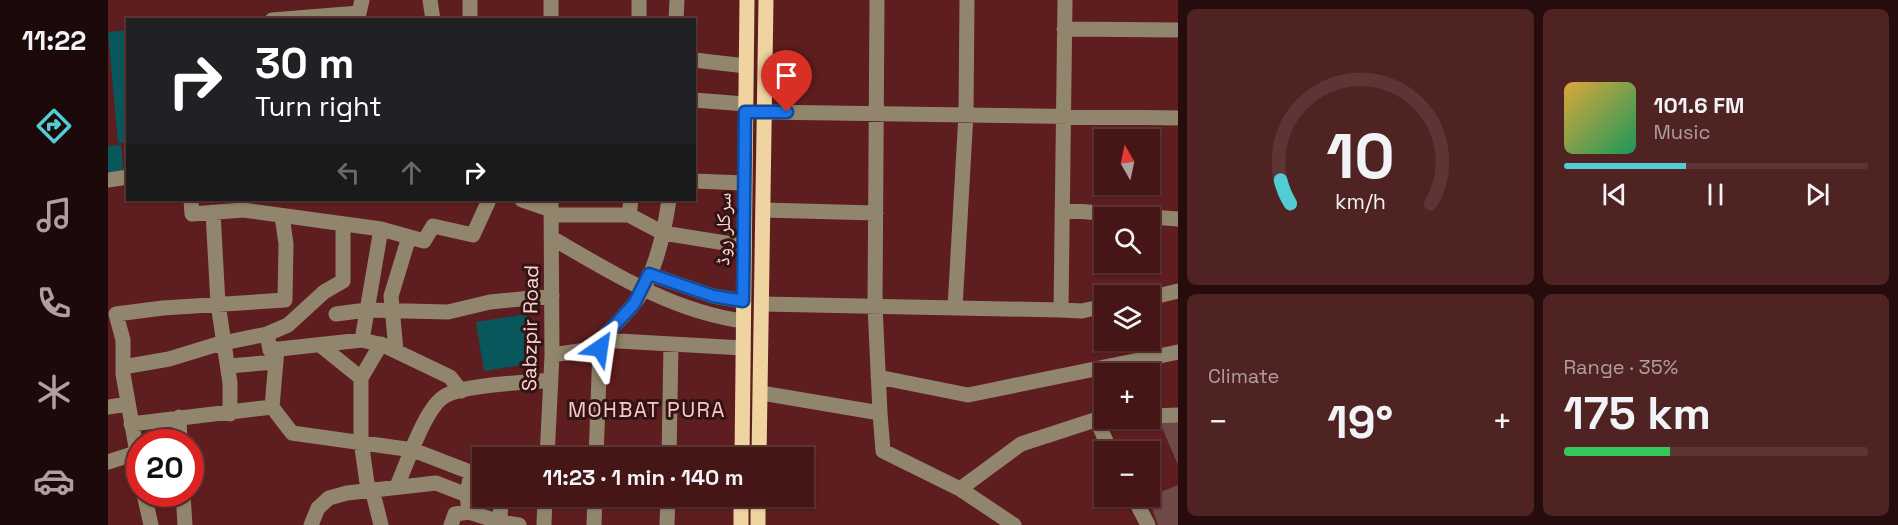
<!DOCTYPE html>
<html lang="en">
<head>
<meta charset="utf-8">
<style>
	:root { --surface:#461616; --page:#502323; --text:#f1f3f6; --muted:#b09fa1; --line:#5e3535; --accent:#52ccd5 }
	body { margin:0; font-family:"Space Grotesk","Noto Naskh Arabic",sans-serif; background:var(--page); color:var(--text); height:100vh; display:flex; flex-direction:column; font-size:22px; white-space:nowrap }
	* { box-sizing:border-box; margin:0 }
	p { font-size:20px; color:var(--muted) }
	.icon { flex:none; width:33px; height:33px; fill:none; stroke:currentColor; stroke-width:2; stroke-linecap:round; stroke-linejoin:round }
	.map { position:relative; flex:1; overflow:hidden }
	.details { display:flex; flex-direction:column; gap:9px; padding:9px; background:#260c0c; width:720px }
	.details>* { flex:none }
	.top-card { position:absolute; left:18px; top:18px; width:570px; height:183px; border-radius:0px; box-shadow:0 2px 4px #0004,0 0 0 2px var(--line); background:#202124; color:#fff; overflow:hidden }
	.needle { width:39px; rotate:351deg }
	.buttons { position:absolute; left:986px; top:129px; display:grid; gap:12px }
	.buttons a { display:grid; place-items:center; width:66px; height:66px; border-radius:0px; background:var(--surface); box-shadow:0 2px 4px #0004,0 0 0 2px var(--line); font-size:30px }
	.speed { position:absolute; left:18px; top:429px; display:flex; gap:12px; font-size:30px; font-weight:700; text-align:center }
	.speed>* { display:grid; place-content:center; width:78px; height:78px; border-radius:50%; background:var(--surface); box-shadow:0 2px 4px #0004,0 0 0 2px var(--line); line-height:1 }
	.speed .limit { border:9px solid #d22; background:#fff; color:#111 }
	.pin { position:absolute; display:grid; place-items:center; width:51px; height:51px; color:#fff; margin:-62px -26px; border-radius:50% 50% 50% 0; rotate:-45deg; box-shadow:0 0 6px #0007 }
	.pin .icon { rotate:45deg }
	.me { position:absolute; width:66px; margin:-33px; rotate:32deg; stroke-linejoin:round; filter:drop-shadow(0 0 4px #0008) }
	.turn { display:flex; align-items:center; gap:21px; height:126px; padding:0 30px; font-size:27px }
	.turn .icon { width:78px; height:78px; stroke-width:2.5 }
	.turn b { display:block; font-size:42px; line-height:51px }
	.lanes { display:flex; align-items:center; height:57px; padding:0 30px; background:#0003; justify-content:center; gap:30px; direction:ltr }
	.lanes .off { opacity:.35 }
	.big { font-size:45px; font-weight:700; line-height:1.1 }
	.details .widget { flex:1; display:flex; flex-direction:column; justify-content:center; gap:9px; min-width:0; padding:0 21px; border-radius:9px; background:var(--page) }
	.details .dial { align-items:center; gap:0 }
	.dial svg { height:156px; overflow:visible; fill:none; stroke:var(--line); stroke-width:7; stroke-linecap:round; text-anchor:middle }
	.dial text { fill:var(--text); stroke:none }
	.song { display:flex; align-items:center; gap:18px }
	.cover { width:72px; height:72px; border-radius:9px; background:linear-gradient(135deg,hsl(40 70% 55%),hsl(150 70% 35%)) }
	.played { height:6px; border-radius:3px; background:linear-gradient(90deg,var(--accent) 40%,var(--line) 40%) }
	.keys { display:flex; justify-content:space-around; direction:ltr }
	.heat { display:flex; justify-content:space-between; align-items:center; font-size:33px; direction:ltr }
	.charge { height:9px; border-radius:4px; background:linear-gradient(90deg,#34c759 35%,var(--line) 0) }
	.details .tiles { flex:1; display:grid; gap:9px; grid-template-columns:repeat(2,1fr) }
	.trip { position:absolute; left:364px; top:447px; width:342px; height:60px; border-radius:0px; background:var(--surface); box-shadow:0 2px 4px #0004,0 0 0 2px var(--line); font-weight:700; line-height:60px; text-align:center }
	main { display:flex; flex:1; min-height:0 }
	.tab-bar { display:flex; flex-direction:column; width:108px; justify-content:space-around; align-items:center; background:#1c0909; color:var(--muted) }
	.tab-bar .icon { width:42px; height:42px }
	.tab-bar .active { color:var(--accent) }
	.tab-bar b { font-size:27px; color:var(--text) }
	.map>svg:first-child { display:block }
	.green { fill:#6e4947 }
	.building { fill:#08575c }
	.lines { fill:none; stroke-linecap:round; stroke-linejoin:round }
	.minor { stroke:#92856d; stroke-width:15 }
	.major { stroke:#efd3a1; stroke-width:15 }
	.route-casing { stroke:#114b97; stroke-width:15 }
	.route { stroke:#1a73e8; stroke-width:10 }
	.labels { text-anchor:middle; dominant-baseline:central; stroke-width:6; stroke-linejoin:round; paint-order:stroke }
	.street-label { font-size:20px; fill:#fed4d1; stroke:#311413 }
	.neighbourhood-label { font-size:21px; letter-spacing:1.5px; fill:#fac8c5; stroke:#311413 }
</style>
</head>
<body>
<main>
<nav class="tab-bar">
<b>11:22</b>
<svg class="icon active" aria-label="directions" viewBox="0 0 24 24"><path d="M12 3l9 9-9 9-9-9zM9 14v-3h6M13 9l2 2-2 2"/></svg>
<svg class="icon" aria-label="music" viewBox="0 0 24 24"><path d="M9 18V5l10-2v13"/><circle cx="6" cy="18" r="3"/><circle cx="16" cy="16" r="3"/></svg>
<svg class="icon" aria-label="phone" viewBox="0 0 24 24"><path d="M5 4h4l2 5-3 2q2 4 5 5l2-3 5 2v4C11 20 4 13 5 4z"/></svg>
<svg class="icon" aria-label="climate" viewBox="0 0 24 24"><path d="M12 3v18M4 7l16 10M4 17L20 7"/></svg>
<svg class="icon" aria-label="car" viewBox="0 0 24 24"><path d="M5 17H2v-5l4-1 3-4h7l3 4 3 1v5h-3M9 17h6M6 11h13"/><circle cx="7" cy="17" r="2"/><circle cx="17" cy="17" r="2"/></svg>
</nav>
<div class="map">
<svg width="1070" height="525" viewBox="0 0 1070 525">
	<rect width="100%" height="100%" fill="#5e1d1e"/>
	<path class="green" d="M1070,415V465L1049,416Z
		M1070,485V525H1050L1040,497Z"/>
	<path class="building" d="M20,30V142L10,143L0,32Z
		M13,145L16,174L0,176V146Z
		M419,314L426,363L376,371L368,322Z"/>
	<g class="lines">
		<path class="minor" d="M322,0L325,20
			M362,0V20
			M443,0V20
			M531,0V20
			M769,0L767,306L772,413
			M164,20L251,13L254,0
			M568,20L569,0
			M956,29L1070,30
			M586,60L638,66
			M586,100L637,104
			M656,112L1070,118
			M0,180L20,177
			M586,181L636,183
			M83,200L84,214L135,210L273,229L316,241L325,226L365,235L381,200
			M414,200L443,210
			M655,210L768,213
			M954,210L1070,219
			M105,212L110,304L122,383V414
			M444,215H521L555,233L636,246
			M521,215L523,200
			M444,238C504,273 564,311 635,321
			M541,274L605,296L635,301
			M1041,298L1070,291
			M655,304L953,310L957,0
			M847,308L858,114L859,0
			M953,310L974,311L996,306
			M228,314L259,310L340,312L382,302L444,296
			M159,334L162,350L254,340L275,345L342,377L353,391
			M254,340L273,229
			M493,340C504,328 515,317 525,305C547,277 556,234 561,200
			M212,345L253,378
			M493,345V340L635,348
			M288,351L283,296L301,237
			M444,355L492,348L488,458
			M120,366L168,362
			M15,367L61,359L110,344L159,334L180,325L216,292L235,281V225
			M770,377L860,395L1070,352
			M653,393L772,413L775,451L852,489L906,525
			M0,407L20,404
			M164,407L184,433L305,450L375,477
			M1041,416L1070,415
			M71,417L72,442
			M988,419L1003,452
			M23,424L164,407L169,349
			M439,458L444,355L443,200
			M561,458L563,344
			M0,462L28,453
			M32,470L15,374V340L8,314L55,308L177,300L178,244L174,216
			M289,486C299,464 317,407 337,396C357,384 418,383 443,380
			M264,489L273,525
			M852,489L913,444L996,417
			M260,490L253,441V378L273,344
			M36,494L43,525
			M75,494L77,525
			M359,495L361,512L392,522L411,525
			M1025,496L1040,525
			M392,522L393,496
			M203,525L210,508L221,498L239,493L328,483L359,495L363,473
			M343,525L347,514L361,512
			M436,525L437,496
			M486,525L487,496
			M559,525L560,496"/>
		<path class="major" d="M634,458L639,0
			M651,458L658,0
			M633,525V496
			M650,525V496"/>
	</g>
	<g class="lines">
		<g class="route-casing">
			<path id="route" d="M492,348L493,340L526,304L541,274L605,296L635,301L637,112H679"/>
		</g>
		<use href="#route" class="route"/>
	</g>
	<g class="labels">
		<g class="street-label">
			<text transform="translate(615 229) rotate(-89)">سرکلر روڈ</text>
			<text transform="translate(422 328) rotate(-89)">Sabzpir Road</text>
		</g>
		<g class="neighbourhood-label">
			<text x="539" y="409">MOHBAT PURA</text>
		</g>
	</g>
</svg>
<div class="buttons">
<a><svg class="needle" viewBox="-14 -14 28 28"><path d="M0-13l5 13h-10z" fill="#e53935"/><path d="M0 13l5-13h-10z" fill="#b09fa1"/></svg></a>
<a><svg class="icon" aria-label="search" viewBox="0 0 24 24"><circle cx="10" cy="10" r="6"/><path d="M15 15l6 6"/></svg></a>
<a><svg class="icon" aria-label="layers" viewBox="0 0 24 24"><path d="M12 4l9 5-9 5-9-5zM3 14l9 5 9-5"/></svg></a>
<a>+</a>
<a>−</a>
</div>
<div class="speed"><div class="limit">20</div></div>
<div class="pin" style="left:679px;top:112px;background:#d93025"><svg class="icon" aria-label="arrive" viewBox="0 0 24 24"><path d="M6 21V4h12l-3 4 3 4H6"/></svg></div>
<svg class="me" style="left:492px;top:348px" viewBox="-20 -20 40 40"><path d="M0-17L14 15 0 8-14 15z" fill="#1a73e8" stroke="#fff" stroke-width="4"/></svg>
<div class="trip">11:23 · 1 min · 140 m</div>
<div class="top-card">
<div class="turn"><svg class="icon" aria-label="right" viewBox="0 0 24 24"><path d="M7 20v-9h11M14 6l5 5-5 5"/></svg><div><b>30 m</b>Turn right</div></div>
<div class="lanes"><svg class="icon off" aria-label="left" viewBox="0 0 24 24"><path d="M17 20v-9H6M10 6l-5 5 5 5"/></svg><svg class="icon off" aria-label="ahead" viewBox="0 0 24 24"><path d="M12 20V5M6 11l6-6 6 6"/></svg><svg class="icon" aria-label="right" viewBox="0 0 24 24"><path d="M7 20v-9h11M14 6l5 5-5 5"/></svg></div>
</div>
</div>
<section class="details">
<div class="tiles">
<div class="widget dial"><svg viewBox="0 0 100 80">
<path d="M14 69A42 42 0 1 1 86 69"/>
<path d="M14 69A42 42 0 0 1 9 57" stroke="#52ccd5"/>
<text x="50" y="56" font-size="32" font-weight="700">10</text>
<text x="50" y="72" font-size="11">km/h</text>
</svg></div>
<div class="widget">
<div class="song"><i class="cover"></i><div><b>101.6 FM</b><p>Music</p></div></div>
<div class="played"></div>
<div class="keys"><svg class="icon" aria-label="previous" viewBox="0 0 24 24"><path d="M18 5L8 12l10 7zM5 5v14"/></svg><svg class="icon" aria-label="pause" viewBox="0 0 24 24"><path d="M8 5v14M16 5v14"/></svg><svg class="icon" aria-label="next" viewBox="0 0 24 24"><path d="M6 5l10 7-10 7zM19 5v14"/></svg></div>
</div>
<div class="widget"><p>Climate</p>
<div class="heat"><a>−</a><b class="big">19°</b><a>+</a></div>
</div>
<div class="widget"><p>Range · 35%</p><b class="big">175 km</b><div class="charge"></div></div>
</div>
</section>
</main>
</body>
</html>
